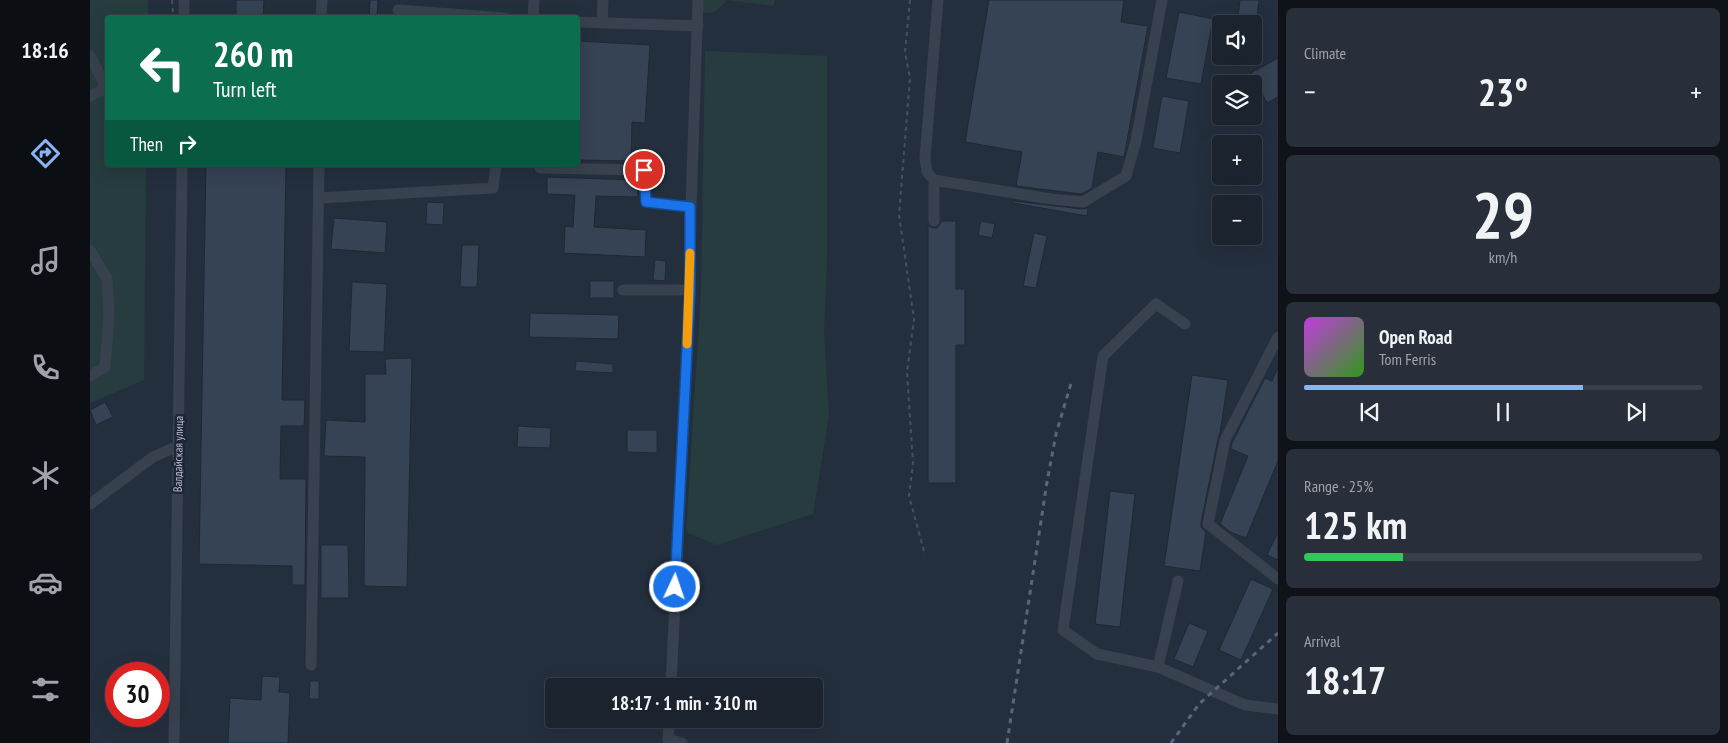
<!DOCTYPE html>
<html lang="en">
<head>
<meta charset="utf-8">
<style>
	:root { --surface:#1b232e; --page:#282f3a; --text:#f1f3f6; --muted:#a0a4aa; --line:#39404a; --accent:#8ab4f8 }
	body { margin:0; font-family:"PT Sans Narrow",sans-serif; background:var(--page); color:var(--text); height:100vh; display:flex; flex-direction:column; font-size:19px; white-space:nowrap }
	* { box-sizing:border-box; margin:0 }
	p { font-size:16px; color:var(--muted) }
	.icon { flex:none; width:28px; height:28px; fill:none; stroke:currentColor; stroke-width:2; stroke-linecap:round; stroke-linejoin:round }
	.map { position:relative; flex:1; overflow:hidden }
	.sheet { display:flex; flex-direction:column; gap:8px; padding:8px; background:#0f1319; width:450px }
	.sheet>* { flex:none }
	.banner { position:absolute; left:15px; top:15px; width:475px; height:152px; border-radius:5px; box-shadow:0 5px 20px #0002,0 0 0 1px var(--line); background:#0b6e4f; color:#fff; overflow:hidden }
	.fabs { position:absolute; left:1122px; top:15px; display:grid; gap:10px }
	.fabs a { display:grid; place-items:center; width:50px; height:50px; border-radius:5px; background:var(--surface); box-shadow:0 5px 20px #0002,0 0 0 1px var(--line); font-size:25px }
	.speed { position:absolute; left:15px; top:662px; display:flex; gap:10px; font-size:25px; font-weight:700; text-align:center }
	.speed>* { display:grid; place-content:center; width:65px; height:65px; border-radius:50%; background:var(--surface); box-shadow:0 5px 20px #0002,0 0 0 1px var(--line); line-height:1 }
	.speed .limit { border:8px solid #d22; background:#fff; color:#111 }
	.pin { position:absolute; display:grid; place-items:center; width:42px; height:42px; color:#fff; margin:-21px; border:2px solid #fff; border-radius:50%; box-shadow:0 1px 5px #0007 }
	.me { position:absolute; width:55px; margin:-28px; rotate:3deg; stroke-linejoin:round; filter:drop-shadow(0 0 4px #0008) }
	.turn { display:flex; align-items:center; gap:18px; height:105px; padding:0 25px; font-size:22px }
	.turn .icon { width:65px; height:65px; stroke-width:2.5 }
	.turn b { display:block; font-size:35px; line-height:42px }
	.then { display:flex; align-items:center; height:48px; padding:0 25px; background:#0003; gap:10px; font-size:19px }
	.big { font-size:38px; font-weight:700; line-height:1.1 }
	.sheet .card { flex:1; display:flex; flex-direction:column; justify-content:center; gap:8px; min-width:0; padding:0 18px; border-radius:8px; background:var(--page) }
	.sheet .dial { align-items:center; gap:0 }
	.dial b { font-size:65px; line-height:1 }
	.song { display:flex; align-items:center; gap:15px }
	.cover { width:60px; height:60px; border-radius:8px; background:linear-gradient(135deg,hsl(290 70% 55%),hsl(110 70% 35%)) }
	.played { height:5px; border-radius:2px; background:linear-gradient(90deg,var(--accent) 70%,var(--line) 70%) }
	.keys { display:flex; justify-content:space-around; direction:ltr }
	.heat { display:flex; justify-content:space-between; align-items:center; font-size:28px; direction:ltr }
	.charge { height:8px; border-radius:4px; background:linear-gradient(90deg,#34c759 25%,var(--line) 0) }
	.trip { position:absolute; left:455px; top:678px; width:278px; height:50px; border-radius:5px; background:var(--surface); box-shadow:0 5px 20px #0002,0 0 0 1px var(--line); font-weight:700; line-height:50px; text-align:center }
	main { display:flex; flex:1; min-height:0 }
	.dock { display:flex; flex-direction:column; width:90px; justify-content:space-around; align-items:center; background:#0b0e12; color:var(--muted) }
	.dock .icon { width:35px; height:35px }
	.dock .on { color:var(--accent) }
	.dock b { font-size:22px; color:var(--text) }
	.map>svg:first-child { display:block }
	.green { fill:#263c3f }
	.building { fill:#364354; stroke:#1f2835 }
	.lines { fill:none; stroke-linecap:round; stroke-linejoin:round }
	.path { stroke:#3f5557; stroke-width:2; stroke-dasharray:4 4; stroke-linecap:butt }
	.minor { stroke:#38414e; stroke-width:11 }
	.rail { stroke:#5a6575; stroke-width:3; stroke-dasharray:5 5; stroke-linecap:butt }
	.route-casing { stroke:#114b97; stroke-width:12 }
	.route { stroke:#1a73e8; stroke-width:9 }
	.slow { stroke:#f59e0b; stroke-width:9 }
	.labels { text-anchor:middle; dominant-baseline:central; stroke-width:5; stroke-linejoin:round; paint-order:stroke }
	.street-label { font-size:12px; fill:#b4bcc9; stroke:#1d2633 }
</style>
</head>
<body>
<main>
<nav class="dock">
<b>18:16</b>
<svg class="icon on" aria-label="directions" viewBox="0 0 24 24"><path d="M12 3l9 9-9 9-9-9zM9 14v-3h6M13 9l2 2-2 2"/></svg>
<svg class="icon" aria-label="music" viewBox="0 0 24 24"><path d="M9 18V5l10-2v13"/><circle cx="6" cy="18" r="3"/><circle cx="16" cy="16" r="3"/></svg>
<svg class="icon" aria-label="phone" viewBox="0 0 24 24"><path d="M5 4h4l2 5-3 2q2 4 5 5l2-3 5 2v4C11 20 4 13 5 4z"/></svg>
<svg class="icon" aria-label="climate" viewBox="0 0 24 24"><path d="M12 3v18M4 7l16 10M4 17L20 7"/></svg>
<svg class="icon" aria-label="car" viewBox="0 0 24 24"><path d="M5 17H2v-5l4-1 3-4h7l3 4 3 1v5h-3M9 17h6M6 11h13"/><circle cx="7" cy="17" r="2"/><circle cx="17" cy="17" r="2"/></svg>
<svg class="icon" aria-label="filters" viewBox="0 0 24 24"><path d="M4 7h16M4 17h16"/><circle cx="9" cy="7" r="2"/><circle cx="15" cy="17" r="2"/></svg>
</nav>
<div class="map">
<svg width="1188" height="743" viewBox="0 0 1188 743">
	<rect width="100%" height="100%" fill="#242f3e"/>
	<path class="green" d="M0,0H58V17L18,18V165H56L54,380L0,403Z
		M613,0H685L683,6L638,0L624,12L613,13Z
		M615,51L737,56V260L734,331L739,415L723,514L627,545L596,532L611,292Z"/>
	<path class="building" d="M146,0H174L173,18H146Z
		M280,0H288L287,18H279Z
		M899,0H1034L1031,22L1058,26L1034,157L1008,152L1002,188L991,194L926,186L932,152L875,142Z
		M1150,0H1169L1166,24L1147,23Z
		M1089,12L1123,19L1111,84L1076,78Z
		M488,41L560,45L555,123L542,122L541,161L488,160Z
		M1188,58V97L1177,103L1161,73Z
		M1072,96L1099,101L1090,153L1063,148Z
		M116,165H196L192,400H215L214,426H191L190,479H216L215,585H202V566L109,564Z
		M457,177L547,180L548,197L506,196L504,227L556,230L555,257L474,253L475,226L483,227L485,195L457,194Z
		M924,201L992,209L998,208L997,216L923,203Z
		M337,202L354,203L353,225L336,224Z
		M244,218L297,222L295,253L241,249Z
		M852,221H866V289H875V345H866V483H838V226L844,228H847Z
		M891,221L905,224L902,238L888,235Z
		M944,233L957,236L946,288L933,286Z
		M372,245H389L387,287H370Z
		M565,260L576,261L575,281L563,280Z
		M500,281H524V298H500Z
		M262,282L297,284L294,352L259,351Z
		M440,313L529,315L528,339L439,337Z
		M322,358L317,587L274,586L275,457L234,456L236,420L275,422V374H296L295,359Z
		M486,361L523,364V373L485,371Z
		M1188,367V461L1156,538L1140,532L1130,524L1158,456L1141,449L1142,443L1175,378L1182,381Z
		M1102,375L1138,380L1130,433L1128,439L1111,523V527L1116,532L1110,571L1074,566Z
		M15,402L23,417L6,425L0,410Z
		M428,426L461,428L460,448L427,447Z
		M537,430H567V453L537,452Z
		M1020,491L1045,494L1030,627L1005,624Z
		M1188,532V560L1177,555Z
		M231,545H258L259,598H231Z
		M1161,579L1183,589L1151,660L1129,650Z
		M1099,623L1118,631L1103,667L1084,659Z
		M172,676L190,677L189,692L200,693L198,743H138L140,698L171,700Z
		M220,681H229V699H219Z"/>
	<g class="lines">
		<path class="path" d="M82,0L83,13
			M820,0L815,52L820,78L809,215L824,319L817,372L823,463L819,496L835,555"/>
		<path class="minor" d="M848,0L835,158L837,172L844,180L961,199L993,202L1036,176L1046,141L1072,0
			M308,10L415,18
			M94,18V0
			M231,18L232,0
			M443,18L444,0
			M488,22L608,26
			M512,23L513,0
			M0,56L16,87
			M0,96L18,87
			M450,168L554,170L556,202L601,207
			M229,198L403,188L406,165
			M844,221V180
			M0,250L17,279L19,315L15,367L0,376
			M533,290H600
			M1188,337L1135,440L1118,524L1188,579
			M0,504L63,457L88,446
			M1088,581L1068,667L1155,705L1188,709
			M221,665L229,165
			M1068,667L1007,654L973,630L1013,356L1066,304L1095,324
			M581,686L600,290L601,207L608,0
			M578,739L592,743
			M84,743L92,165
			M578,743L579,719"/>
		<path class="rail" d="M917,743L957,482L966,434L982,380
			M1081,743L1109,704L1188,633"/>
	</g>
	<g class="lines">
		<g class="route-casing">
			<path id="route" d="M554,170L556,202L600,207V290L585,587"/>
		</g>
		<use href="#route" class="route"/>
		<path class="slow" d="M597,344L600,253"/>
	</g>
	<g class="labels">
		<g class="street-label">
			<text transform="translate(88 454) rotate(-89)">Валдайская улица</text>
		</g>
	</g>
</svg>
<div class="fabs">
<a><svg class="icon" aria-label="sound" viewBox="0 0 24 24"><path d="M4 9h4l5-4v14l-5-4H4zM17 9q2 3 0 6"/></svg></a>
<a><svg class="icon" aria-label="layers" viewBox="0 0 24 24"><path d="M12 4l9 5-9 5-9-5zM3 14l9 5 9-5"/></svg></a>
<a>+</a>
<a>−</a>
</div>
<div class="speed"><div class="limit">30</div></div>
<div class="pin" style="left:554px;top:170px;background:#d93025"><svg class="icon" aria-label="arrive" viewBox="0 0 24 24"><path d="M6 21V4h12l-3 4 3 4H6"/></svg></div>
<svg class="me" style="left:585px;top:587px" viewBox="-20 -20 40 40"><circle r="17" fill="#1a73e8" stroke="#fff" stroke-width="3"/><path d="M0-11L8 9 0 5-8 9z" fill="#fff"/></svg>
<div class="trip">18:17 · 1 min · 310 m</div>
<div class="banner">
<div class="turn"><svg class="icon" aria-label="left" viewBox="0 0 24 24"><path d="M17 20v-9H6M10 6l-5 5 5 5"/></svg><div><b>260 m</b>Turn left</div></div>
<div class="then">Then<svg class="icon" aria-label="right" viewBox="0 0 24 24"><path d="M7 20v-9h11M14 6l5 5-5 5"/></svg></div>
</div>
</div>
<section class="sheet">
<div class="card"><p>Climate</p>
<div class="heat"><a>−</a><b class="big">23°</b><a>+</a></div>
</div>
<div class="card dial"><b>29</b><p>km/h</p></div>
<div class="card">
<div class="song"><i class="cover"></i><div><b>Open Road</b><p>Tom Ferris</p></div></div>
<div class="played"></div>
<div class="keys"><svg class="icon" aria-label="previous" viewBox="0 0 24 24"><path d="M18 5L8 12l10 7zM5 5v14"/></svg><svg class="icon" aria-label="pause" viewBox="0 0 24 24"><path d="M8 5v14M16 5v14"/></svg><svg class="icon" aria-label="next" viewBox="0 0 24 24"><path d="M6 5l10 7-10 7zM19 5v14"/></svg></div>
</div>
<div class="card"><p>Range · 25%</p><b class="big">125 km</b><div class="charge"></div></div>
<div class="card"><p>Arrival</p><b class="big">18:17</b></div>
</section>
</main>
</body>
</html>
